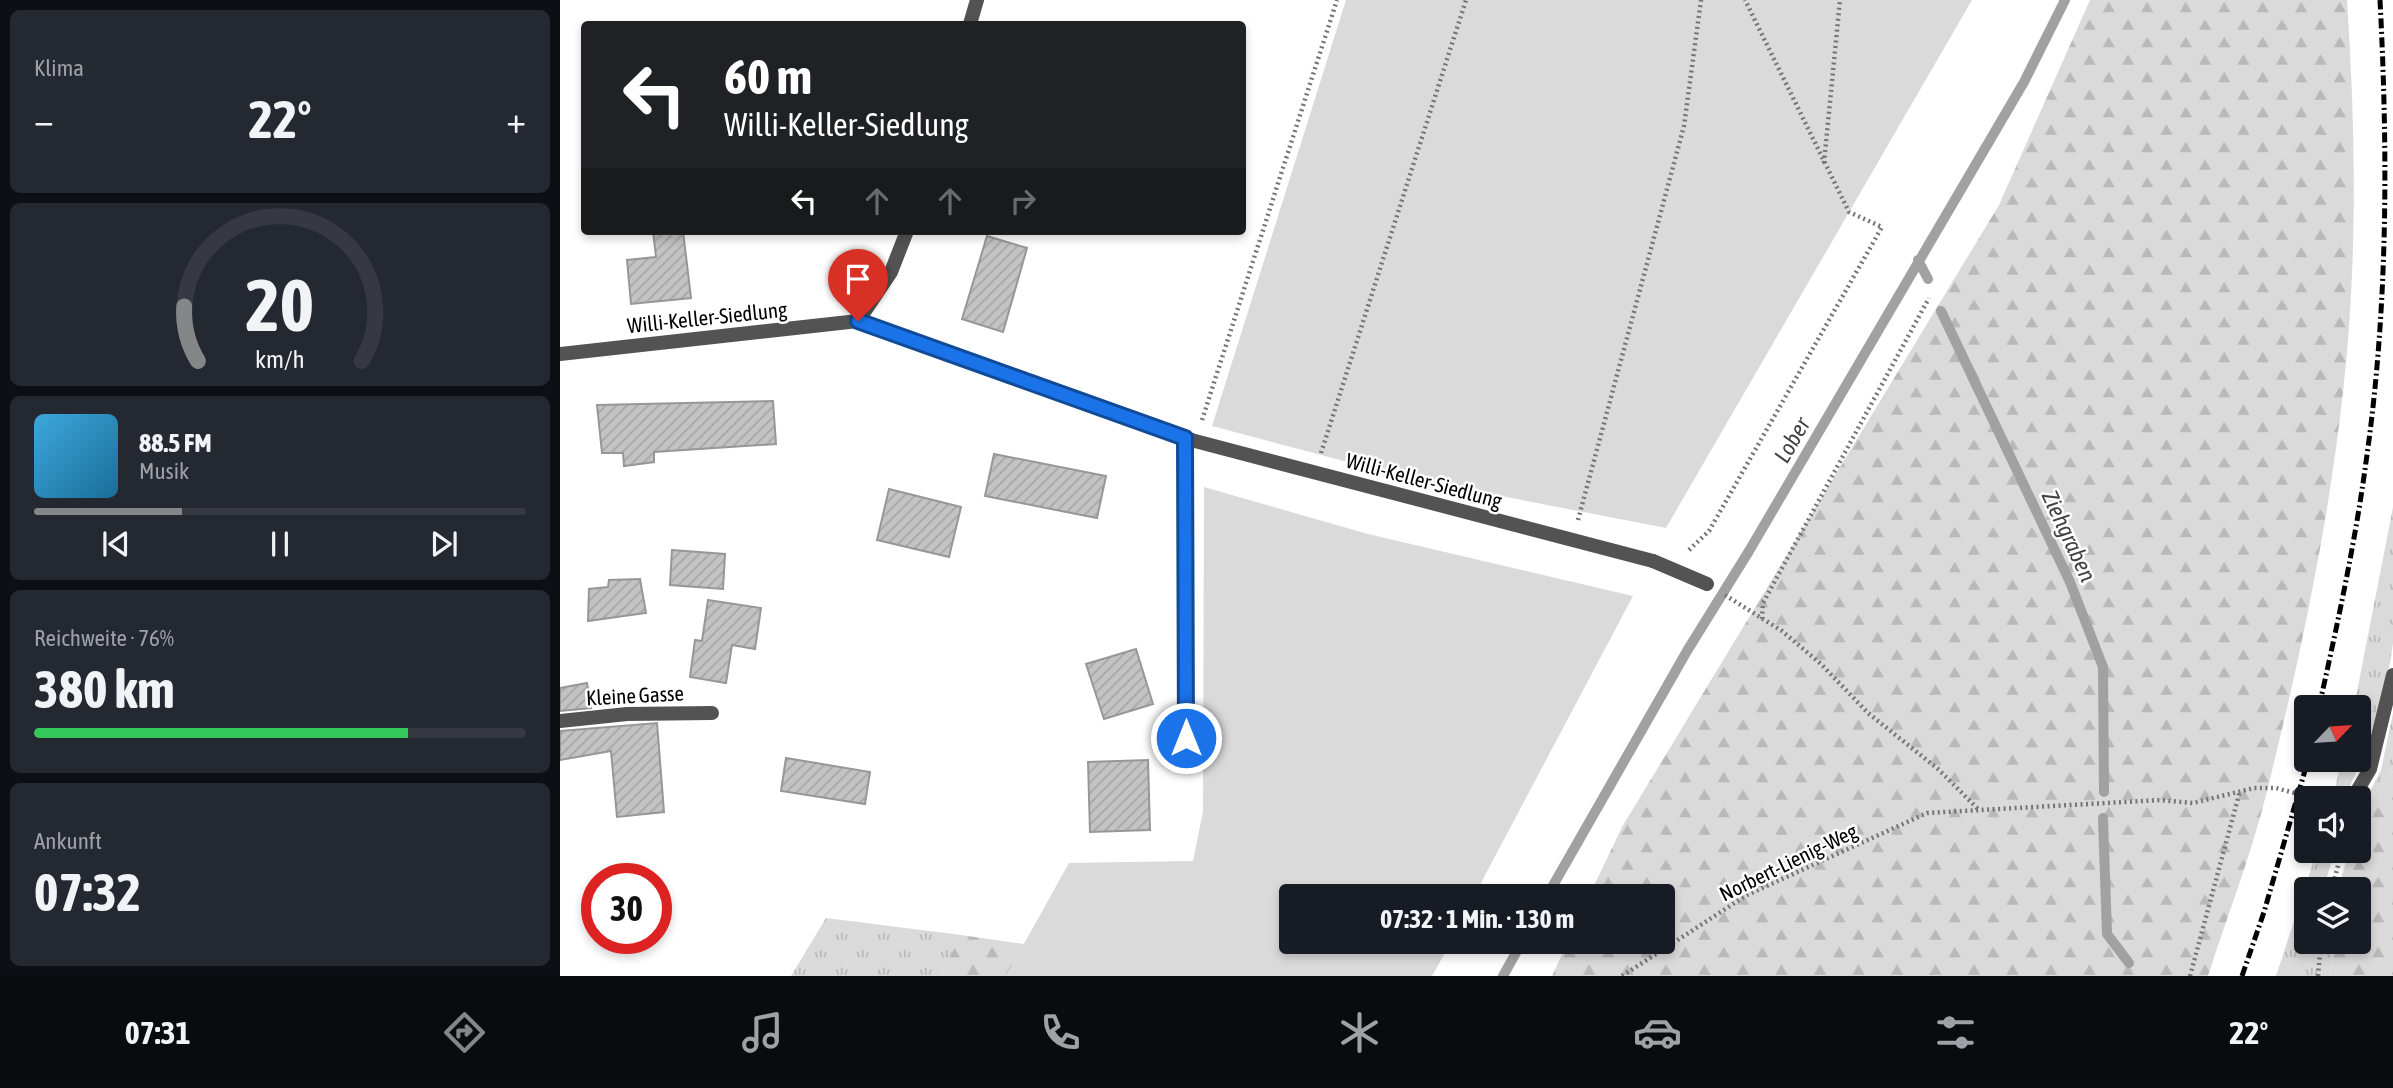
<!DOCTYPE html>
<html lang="de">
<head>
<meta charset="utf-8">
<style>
	:root { --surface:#171b24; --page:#242831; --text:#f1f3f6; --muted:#9ea1a6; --line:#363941; --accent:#858687 }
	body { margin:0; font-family:"Asap Condensed",sans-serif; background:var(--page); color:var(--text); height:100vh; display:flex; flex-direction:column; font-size:26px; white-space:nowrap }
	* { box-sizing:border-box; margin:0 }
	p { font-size:23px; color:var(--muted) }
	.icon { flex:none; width:38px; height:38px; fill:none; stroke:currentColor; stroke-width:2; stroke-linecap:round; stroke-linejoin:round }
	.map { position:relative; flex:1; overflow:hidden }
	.sheet { display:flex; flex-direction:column; gap:10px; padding:10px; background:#0d0f14; width:560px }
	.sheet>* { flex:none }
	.top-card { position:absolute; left:21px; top:21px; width:665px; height:214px; border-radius:7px; box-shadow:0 4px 10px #0003; background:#202124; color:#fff; overflow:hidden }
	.needle { width:46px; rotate:65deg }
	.buttons { position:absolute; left:1734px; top:695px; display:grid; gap:14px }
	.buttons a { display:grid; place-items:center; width:77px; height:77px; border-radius:7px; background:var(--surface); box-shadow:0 4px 10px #0003; font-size:35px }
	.speed { position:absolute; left:21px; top:863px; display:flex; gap:14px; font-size:35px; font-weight:700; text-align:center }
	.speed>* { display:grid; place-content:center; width:91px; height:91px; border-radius:50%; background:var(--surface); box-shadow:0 4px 10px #0003; line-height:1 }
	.speed .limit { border:10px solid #d22; background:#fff; color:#111 }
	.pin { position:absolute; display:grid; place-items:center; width:60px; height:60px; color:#fff; margin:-72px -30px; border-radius:50% 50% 50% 0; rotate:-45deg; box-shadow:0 0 7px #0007 }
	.pin .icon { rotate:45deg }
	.me { position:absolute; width:77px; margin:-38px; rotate:0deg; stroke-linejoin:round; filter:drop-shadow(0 0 5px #0008) }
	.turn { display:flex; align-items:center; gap:24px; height:147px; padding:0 28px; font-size:32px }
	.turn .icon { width:91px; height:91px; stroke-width:2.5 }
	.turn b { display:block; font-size:49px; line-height:60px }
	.lanes { display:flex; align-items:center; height:66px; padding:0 28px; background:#0003; justify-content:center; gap:35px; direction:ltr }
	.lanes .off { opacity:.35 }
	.big { font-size:52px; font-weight:700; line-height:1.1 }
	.sheet .widget { flex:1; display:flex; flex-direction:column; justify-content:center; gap:10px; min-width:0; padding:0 24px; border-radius:10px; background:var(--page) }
	.sheet .dial { align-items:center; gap:0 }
	.dial svg { height:182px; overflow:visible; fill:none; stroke:var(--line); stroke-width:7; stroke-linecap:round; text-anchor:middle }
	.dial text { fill:var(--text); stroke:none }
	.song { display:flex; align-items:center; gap:21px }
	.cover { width:84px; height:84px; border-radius:10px; background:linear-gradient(135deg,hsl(200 70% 55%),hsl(200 70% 35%)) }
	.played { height:7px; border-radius:4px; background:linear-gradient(90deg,var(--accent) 30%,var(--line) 30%) }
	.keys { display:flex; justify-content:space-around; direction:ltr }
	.heat { display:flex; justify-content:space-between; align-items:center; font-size:38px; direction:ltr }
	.charge { height:10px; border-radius:5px; background:linear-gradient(90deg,#34c759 76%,var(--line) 0) }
	.trip { position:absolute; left:719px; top:884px; width:396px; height:70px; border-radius:7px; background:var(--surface); box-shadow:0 4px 10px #0003; font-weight:700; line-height:70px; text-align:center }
	.dock { display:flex; height:112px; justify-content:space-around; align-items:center; background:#090b0e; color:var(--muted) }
	.dock .icon { width:49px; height:49px }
	.dock .on { color:var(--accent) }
	.dock b { font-size:32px; color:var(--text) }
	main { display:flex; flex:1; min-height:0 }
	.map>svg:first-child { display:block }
	.grass { fill:url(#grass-tufts) }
	.forest { fill:url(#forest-firs) }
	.garden { fill:#dadada }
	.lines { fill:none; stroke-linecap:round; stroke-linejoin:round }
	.stream { stroke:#a1a1a1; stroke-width:10 }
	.building { fill:url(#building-hatch); stroke:#979797; stroke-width:2 }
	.path { stroke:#757575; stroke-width:4.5; stroke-dasharray:2 3.5; stroke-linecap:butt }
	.lane { stroke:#535353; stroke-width:14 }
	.street { stroke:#535353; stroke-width:14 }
	.rail { stroke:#000; stroke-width:5; stroke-dasharray:10 3.5 2 3.5; stroke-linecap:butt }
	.route-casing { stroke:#114b97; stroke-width:18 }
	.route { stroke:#1a73e8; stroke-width:12 }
	.labels { text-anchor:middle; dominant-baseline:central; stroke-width:5; stroke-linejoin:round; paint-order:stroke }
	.street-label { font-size:21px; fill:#000; stroke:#fff }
	.water-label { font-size:23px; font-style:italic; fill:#424242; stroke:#fff }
</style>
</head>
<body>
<main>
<section class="sheet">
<div class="widget"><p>Klima</p>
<div class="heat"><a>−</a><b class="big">22°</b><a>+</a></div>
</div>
<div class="widget dial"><svg viewBox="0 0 100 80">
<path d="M14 69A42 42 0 1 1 86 69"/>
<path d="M14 69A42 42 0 0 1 8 45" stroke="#858687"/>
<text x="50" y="56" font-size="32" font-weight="700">20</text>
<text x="50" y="72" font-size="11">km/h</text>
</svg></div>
<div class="widget">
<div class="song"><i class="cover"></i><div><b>88.5 FM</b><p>Musik</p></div></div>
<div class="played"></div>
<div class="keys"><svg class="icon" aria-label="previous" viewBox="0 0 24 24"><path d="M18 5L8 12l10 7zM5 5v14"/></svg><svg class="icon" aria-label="pause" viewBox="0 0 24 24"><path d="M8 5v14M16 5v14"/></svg><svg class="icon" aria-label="next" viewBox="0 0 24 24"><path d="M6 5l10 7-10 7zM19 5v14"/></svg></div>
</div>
<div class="widget"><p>Reichweite · 76%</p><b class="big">380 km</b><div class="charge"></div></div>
<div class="widget"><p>Ankunft</p><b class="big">07:32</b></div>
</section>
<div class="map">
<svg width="1833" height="976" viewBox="0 0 1833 976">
	<defs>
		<pattern id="grass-tufts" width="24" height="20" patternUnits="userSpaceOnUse" patternTransform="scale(1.75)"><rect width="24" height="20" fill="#dadada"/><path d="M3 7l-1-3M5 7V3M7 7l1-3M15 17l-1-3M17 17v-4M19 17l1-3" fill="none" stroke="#b9b9b9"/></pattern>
		<pattern id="forest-firs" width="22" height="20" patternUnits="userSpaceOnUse" patternTransform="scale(1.75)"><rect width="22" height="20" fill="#dadada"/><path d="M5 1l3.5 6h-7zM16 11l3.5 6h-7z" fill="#b9b9b9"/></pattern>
		<pattern id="building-hatch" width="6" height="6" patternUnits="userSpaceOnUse" patternTransform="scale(1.75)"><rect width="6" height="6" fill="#c3c3c3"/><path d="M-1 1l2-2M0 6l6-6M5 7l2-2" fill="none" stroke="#a6a6a6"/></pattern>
	</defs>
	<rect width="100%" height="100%" fill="#fff"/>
	<path class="grass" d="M1833,507C1833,552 1833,600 1833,643C1827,692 1810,744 1789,788L1774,792L1782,760H1799V707H1794Z
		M1833,713V772L1800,811L1821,770Z
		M1757,851H1775L1765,883L1778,889H1746V942H1773L1770,976H1716Z
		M266,918L401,935L380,976H231Z"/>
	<path class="forest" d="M1530,0H1787C1793,91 1796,183 1792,274C1785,448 1748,627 1706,795C1691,856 1667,916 1648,976H992L1008,942H1102V896H1029L1062,827L1439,205Z
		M1833,772V976H1770L1773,942H1799V889H1778L1789,851L1799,850L1800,811Z
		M401,935L464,944L446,976H380Z"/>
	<path class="garden" d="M786,0H1412L1106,528L848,478L652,426Z
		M644,487L808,534L1073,596L914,896H732V942H891L872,976H446L509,863L633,861L643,811Z"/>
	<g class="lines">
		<path class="stream" d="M1358,260L1368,279
			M1381,311L1510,582L1543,667L1544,792
			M1543,818L1547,934L1569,963
			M987,896L1127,651L1189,551L1464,82L1505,0
			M943,976L962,942"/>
	</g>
	<path class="building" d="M93,231H123L131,298L71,304L67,260L96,257Z
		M427,236L467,248L443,332L402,319Z
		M213,401L216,444L94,452V462L64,466L63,453H42L37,405Z
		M434,454L546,476L537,518L425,496Z
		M329,489L401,507L389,557L317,540Z
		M112,550L165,554L163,589L110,585Z
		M80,579L86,613L28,621L29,589L48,587L49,580Z
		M148,600L201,608L195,649L172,645L166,683L130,677L135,640L142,641Z
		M576,649L593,704L544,719L526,664Z
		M27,683L31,708L0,711V688Z
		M97,723L104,812L57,817L51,751L0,760V731Z
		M226,758L310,772L305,804L221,791Z
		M588,760L590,830L530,832L528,762Z"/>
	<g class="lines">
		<path class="path" d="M1264,163L1280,0
			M642,420L777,0
			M761,453L906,0
			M1018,520L1124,126L1141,0
			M1129,550L1149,531L1322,227L1289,212L1185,0
			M1165,595L1222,631L1261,664L1308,713L1378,769L1419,810
			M1202,619L1203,603L1369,298
			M1772,889L1782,850
			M1062,976L1187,895L1367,813L1600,800L1633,803L1694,788H1716L1753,798
			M1630,976L1680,791
			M1758,976L1761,942"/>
		<path class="lane" d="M1093,561L1147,584
			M1793,798L1810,769L1833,675"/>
		<path class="street" d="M410,24L417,0
			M298,321L635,441L1093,561
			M0,354L298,321L331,272L347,231
			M625,438L626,738
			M0,721L67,714L152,713"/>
		<path class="rail" d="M1759,707C1777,626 1795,544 1806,462C1828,309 1828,154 1820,0
			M1682,976L1704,912L1748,760"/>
	</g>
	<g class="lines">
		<g class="route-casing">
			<path id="route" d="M298,321L625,438L626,738"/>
		</g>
		<use href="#route" class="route"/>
	</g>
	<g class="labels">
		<g class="street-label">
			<text transform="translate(147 317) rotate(-6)">Willi-Keller-Siedlung</text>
			<text transform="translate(864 480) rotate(15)">Willi-Keller-Siedlung</text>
			<text transform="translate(75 695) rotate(-3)">Kleine Gasse</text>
			<text transform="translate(1228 862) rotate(-26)">Norbert-Lienig-Weg</text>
		</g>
		<g class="water-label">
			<text transform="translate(1232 440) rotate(-60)">Lober</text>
			<text transform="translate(1509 536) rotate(65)">Ziehgraben</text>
		</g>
	</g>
</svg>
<div class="buttons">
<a><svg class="needle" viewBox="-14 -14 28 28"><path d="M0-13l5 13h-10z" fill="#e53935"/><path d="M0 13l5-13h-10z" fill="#9ea1a6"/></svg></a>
<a><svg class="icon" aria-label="sound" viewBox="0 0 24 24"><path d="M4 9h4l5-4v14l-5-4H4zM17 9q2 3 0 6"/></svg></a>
<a><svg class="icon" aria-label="layers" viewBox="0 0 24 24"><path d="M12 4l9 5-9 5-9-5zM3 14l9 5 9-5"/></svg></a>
</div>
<div class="speed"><div class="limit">30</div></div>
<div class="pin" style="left:298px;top:321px;background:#d93025"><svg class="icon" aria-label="arrive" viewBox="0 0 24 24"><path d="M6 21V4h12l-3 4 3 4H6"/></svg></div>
<svg class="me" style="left:626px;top:738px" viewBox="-20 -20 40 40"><circle r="17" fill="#1a73e8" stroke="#fff" stroke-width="3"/><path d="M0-11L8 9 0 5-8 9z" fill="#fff"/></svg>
<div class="trip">07:32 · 1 Min. · 130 m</div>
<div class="top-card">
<div class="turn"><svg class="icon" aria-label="left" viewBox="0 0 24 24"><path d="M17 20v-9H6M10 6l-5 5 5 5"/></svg><div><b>60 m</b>Willi-Keller-Siedlung</div></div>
<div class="lanes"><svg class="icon" aria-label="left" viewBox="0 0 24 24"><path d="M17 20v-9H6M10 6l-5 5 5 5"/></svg><svg class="icon off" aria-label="ahead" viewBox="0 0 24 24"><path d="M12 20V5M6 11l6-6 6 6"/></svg><svg class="icon off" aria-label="ahead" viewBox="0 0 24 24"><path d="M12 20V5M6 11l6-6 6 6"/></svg><svg class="icon off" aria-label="right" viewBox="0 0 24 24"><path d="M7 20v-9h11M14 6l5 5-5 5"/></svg></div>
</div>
</div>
</main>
<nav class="dock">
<b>07:31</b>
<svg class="icon on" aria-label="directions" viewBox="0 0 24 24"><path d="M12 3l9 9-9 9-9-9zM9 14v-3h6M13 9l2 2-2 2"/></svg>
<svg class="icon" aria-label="music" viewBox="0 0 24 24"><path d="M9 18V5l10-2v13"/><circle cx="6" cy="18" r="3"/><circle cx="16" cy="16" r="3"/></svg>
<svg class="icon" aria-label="phone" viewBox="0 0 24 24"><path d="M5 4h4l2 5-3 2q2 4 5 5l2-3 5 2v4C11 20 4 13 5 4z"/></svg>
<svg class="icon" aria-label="climate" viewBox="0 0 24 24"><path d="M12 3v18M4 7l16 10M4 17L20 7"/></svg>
<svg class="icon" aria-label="car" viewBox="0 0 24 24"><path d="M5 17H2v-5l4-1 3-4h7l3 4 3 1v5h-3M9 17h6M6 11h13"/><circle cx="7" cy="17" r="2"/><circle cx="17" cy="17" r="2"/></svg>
<svg class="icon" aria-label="filters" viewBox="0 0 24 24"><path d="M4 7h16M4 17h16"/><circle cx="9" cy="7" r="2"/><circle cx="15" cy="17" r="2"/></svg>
<b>22°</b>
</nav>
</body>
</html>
